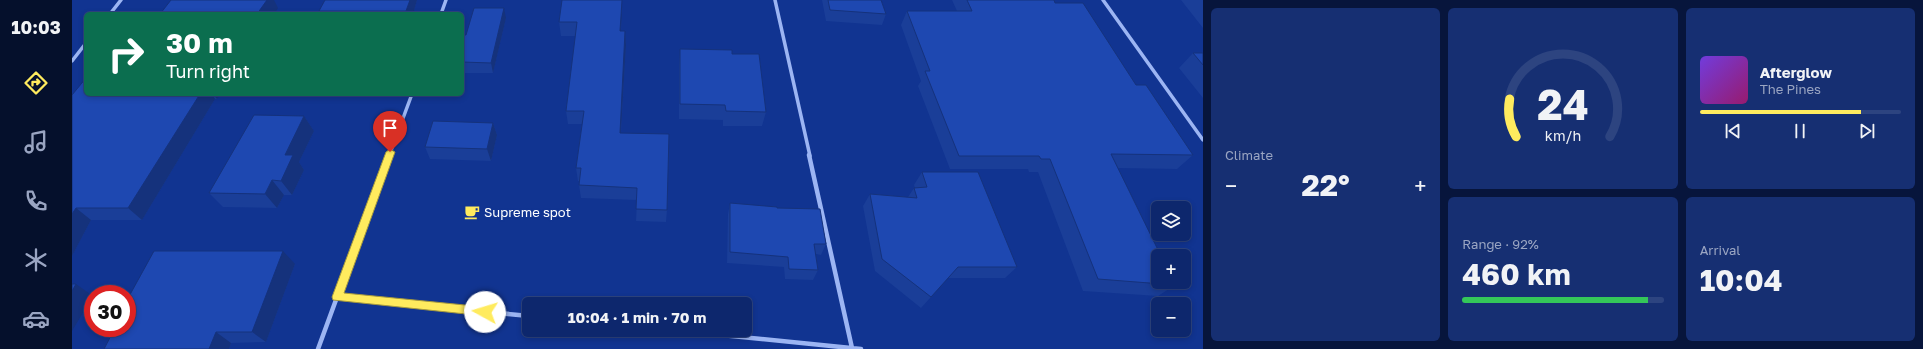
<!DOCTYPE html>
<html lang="en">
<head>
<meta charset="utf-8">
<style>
	:root { --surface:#0d276d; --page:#162f72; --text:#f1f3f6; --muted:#9aa5c2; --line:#2d4480; --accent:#ffeb5e }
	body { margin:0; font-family:"Golos Text",sans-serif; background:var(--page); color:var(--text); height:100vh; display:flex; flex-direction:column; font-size:15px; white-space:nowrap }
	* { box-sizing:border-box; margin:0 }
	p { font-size:13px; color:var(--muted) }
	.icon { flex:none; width:22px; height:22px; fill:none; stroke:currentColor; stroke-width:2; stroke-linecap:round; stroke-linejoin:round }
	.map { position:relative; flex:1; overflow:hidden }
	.panel { display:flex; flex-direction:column; gap:8px; padding:8px; background:#07153c; width:720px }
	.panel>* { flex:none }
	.guide { position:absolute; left:12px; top:12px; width:380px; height:84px; border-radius:6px; box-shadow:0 2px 6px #0003,0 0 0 1px var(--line); background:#0b6e4f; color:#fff; overflow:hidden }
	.fabs { position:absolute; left:1079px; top:201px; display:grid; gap:8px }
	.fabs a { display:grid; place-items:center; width:40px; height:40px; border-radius:6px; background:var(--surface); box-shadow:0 2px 6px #0003,0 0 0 1px var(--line); font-size:20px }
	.speed { position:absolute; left:12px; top:285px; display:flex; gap:8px; font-size:20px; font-weight:700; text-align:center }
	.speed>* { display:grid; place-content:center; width:52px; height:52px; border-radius:50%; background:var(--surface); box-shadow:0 2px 6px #0003,0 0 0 1px var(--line); line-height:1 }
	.speed .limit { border:6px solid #d22; background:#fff; color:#111 }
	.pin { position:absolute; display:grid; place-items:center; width:34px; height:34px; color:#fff; margin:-41px -17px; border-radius:50% 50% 50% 0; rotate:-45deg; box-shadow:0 0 4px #0007 }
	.pin .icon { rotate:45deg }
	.me { position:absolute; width:44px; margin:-22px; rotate:276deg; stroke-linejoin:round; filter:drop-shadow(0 0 3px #0008) }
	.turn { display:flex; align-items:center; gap:14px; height:84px; padding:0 16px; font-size:18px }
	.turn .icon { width:52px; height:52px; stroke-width:2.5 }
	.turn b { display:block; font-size:28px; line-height:34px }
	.big { font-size:30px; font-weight:700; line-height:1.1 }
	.panel .card { flex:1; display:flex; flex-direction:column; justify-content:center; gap:6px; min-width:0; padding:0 14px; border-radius:6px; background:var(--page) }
	.panel .dial { align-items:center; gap:0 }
	.dial svg { height:104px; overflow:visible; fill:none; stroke:var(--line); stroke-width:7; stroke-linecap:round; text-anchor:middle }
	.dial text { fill:var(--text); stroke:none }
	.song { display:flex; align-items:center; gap:12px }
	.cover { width:48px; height:48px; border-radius:6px; background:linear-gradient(135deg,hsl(260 70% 55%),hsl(320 70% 35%)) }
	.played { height:4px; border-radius:2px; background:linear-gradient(90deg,var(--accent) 80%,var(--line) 80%) }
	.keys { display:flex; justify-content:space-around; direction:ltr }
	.heat { display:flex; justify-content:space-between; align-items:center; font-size:22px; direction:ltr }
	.charge { height:6px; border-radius:3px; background:linear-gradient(90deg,#34c759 92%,var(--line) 0) }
	.panel .tiles { flex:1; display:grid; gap:8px; grid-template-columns:repeat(3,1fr) }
	.card:first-child { grid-row:span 2 }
	.trip { position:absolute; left:450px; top:297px; width:230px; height:40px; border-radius:6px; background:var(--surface); box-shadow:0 2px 6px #0003,0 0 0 1px var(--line); font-weight:700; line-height:40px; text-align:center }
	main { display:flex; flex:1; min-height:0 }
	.dock { display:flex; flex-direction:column; width:72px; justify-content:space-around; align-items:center; background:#05102c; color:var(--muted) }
	.dock .icon { width:28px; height:28px }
	.dock .current { color:var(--accent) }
	.dock b { font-size:18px; color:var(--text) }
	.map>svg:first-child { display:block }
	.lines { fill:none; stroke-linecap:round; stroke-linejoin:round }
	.street-far1 { stroke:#9cb5f3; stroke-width:3.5 }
	.street { stroke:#9cb5f3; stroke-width:4.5 }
	.wall { fill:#1a3e98 }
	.shaded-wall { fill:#15327c }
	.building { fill:#1e48b1; stroke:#15327c }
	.route { fill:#ffeb5e; stroke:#a6993d }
	.labels { text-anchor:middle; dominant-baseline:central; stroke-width:4; stroke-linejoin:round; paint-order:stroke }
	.poi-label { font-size:13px; fill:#fff; stroke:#113491; text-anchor:start }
</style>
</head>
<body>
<main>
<nav class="dock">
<b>10:03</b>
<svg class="icon current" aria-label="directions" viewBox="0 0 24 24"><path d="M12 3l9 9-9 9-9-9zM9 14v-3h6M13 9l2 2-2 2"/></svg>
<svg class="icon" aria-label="music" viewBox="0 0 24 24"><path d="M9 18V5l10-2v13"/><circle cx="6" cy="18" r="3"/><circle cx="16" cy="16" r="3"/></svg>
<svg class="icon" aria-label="phone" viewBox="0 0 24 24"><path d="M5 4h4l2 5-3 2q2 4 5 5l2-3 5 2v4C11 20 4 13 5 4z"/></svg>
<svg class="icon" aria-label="climate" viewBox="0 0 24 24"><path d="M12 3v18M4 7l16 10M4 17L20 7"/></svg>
<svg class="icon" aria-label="car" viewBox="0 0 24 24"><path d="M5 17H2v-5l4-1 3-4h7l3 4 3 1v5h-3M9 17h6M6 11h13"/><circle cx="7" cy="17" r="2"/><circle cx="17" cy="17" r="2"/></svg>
</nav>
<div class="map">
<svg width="1131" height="349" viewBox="0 0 1131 349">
	<rect width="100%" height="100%" fill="#113491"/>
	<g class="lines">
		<path class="street-far1" d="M703,0L738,156
			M1031,0L1131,140
			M38,14L49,0
			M369,14L374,0
			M0,61L14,43
			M317,156L340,94"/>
		<path class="street" d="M737,155L780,348
			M265,297L457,316
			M599,330L789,349
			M246,349L317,155"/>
	</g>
	<path class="wall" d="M253,0H345L341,14H249L247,11Z
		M750,0H809L814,14L810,25L754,21Z
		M880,0H982L983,3L1064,85L1121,155L1105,169L1046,168L1103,285L1086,296L1011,291L966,172H957L956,169H878L846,86L849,81L829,25L835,11H885Z
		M1109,0H1131V28Z
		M550,12L549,31H553L554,45L549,133L595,210L594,222L564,221L565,200L509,198L507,185L508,181H506L504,168L510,124H496L494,111L504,36H489L487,22Z
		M434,18L421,73H390V41L394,35Z
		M608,49L660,54L694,112L690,126H651V120L607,119V64Z
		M1121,53H1131V98L1107,68Z
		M14,94H148L145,99H143L70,220H19L0,256V95Z
		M232,116L242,131L227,162L232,170L220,195H212L205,208L151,207L137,193Z
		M421,123L425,135L419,161L358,159L353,147Z
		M850,172L945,267L933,278H876L849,308L803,271L791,206L798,194L836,197L842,188H843L842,185Z
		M658,203L705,208L754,244L749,255L744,254L746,270L741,280L713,279L712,267L655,263L656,214Z
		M223,264L194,342L159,343L157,349H32L55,328V300Z"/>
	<path class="shaded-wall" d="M195,0H202L206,8L202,14H185Z
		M338,0H345L341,14H335L334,11Z
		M550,0V12L548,45V31Z
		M432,8L434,18L421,73L419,63Z
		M553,31L554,45L548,146V133Z
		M128,94H140L143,99L70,220L56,208Z
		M141,94H148L145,99Z
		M232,116L242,131L227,162L232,170L220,195L209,181L213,155Z
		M421,123L425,135L419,161L415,149Z
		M200,180L212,195L205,208L193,194Z
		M4,208L19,220L0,256V214Z
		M211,251L223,264L194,342L180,332Z
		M4,284L21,296L0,331V291Z
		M144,332L159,343L157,349H137Z"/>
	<path class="building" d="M99,0H195L185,14H88Z
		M253,0H338L334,11H247Z
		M490,0H550L548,31H553L548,133L597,134L595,210L564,209L565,188L507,185L509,168H504L512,111H494L505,22H487Z
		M756,0H809L814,14L758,10Z
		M895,0H982L983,3H1011L1064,85H1074L1121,155L1039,154L1089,256H1086V282H1102L1103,285L1026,279L978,159H969L967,156H887L853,71H858L835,11H900Z
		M402,8H432L419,63L390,62V41L392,35H394Z
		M608,49L660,50V54H687L694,112L654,111L653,105L608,104Z
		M1121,53H1131V65Z
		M14,78V94H128L56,208H4L0,214V95Z
		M182,115L232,116L213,155H221L209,181L200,180L193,194L137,193Z
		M361,121L421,123L415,149L353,147Z
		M850,172H906L945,267H886L859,297L810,259L798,194L845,198L842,188L855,187Z
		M658,203L705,207V208L748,209L754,244H742L746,270L717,269L716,257L658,252Z
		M82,251H211L180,332H144L137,349H32L43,328H55V307L56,306H55V300Z
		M0,284H4L0,291Z"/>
	<path class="route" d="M318,149L323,152L272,293L413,307L416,308L418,312L416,315L413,316L261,300L260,297L314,152Z"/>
	<defs>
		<g id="cafe-bare" transform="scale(1.2)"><path d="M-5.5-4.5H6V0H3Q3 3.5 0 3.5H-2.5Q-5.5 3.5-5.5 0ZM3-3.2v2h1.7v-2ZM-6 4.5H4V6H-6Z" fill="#ffeb5e" stroke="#113491" stroke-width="2.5" paint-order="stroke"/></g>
	</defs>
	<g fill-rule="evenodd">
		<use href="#cafe-bare" x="400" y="212"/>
	</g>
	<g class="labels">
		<g class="poi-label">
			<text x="412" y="212">Supreme spot</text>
		</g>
	</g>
</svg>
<div class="fabs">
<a><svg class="icon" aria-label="layers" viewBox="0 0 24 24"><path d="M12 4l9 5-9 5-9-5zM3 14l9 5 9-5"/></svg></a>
<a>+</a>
<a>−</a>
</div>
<div class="speed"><div class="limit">30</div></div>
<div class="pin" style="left:318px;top:152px;background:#d93025"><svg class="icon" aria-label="arrive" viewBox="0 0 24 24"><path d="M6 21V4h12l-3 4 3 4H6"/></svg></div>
<svg class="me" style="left:413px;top:312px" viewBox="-20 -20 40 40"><circle r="19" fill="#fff"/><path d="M0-13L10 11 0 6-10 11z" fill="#ffeb5e"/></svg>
<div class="trip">10:04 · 1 min · 70 m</div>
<div class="guide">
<div class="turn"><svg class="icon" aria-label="right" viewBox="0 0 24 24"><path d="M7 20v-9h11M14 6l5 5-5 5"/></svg><div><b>30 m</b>Turn right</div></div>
</div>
</div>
<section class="panel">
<div class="tiles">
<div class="card"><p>Climate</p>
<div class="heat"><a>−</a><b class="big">22°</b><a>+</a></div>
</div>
<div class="card dial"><svg viewBox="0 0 100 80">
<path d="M14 69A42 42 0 1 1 86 69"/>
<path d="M14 69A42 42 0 0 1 9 40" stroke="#ffeb5e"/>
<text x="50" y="56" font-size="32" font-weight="700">24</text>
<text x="50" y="72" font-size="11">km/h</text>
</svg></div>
<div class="card">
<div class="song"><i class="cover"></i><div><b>Afterglow</b><p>The Pines</p></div></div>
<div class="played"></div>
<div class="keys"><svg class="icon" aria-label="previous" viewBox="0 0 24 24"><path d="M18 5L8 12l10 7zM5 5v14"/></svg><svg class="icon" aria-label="pause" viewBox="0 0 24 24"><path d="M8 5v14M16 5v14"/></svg><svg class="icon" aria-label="next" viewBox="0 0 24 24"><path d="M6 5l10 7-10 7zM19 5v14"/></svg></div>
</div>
<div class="card"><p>Range · 92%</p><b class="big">460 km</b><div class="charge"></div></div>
<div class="card"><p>Arrival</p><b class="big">10:04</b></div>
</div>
</section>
</main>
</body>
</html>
